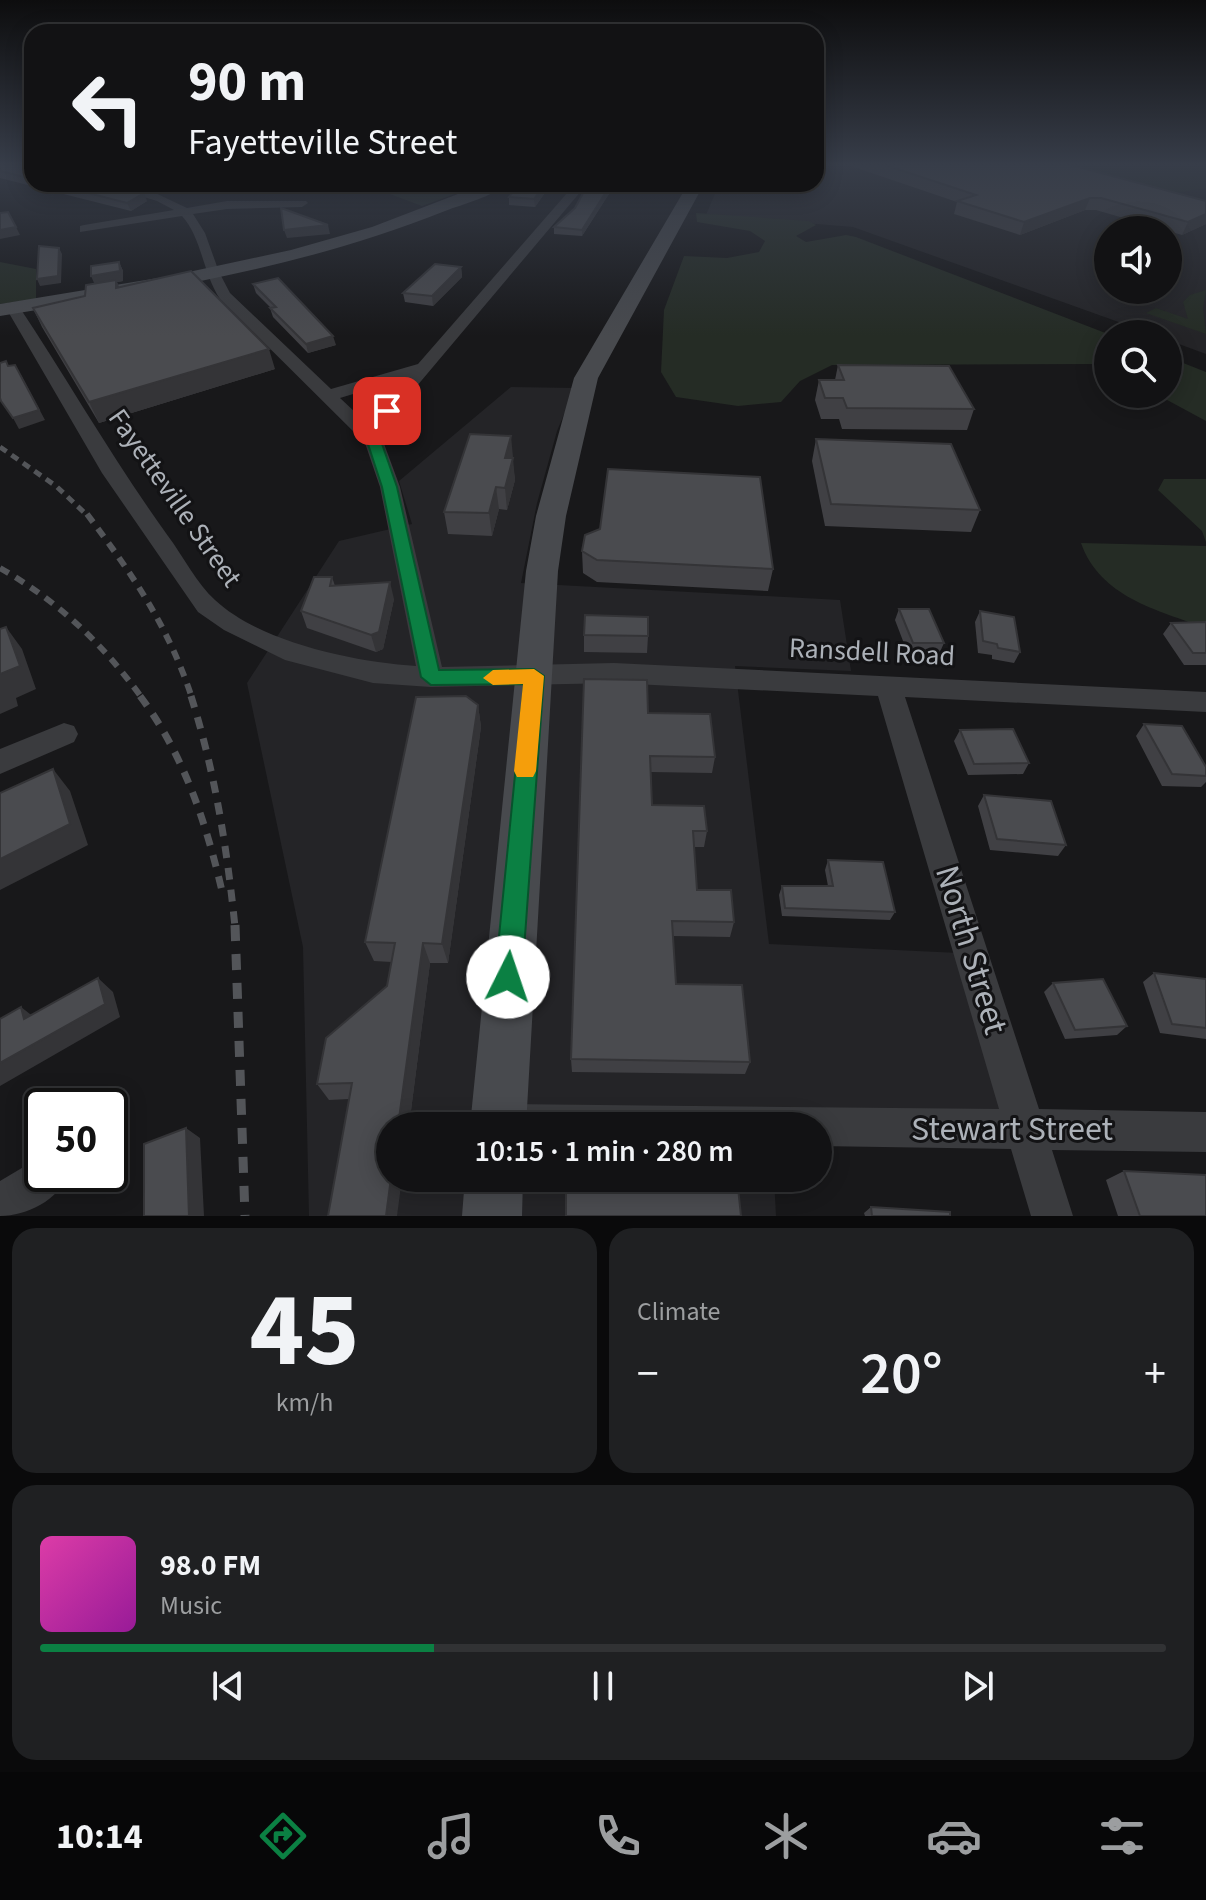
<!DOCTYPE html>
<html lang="en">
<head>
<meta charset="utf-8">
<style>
	:root { --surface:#121214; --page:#1f2022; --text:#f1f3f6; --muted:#9c9ea0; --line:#313234; --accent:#0b8043 }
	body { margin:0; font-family:"Source Sans 3",sans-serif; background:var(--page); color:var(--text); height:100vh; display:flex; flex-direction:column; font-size:30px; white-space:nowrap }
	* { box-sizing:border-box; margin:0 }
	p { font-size:26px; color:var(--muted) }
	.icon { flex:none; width:44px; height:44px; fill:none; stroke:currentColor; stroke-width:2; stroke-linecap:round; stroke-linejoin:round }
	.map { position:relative; height:1216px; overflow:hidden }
	.drawer { display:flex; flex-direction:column; gap:12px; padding:12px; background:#0a0a0b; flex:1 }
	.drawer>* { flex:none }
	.top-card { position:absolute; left:24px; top:24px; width:800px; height:168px; border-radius:24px; box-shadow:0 4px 20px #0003,0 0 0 2px var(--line); background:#121214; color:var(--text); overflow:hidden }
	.buttons { position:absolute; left:1094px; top:216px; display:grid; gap:16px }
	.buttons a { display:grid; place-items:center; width:88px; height:88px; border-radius:50%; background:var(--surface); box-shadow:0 4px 20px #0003,0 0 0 2px var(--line); font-size:40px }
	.speed { position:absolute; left:24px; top:1088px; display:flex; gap:16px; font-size:40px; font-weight:700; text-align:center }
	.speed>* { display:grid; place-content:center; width:104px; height:104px; border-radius:50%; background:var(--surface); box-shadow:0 4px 20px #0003,0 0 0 2px var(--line); line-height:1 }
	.speed .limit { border:4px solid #111; border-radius:12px; background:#fff; color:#111 }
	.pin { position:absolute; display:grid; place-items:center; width:68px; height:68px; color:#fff; margin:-34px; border-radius:16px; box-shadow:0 4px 12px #0006 }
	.me { position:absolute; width:88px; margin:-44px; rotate:4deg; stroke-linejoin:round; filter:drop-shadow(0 0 6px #0008) }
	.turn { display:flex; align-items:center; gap:28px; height:168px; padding:0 32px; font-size:36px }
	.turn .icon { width:104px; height:104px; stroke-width:2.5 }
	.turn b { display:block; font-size:56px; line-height:68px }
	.big { font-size:60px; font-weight:600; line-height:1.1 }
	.drawer .card { flex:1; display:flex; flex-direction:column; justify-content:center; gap:12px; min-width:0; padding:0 28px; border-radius:24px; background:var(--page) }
	.drawer .dial { align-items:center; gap:0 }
	.dial b { font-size:104px; line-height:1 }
	.song { display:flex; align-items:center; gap:24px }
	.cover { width:96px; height:96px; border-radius:12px; background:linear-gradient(135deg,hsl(320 70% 55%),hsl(300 70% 35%)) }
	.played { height:8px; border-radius:4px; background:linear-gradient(90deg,var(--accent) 35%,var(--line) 35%) }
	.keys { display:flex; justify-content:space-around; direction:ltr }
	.heat { display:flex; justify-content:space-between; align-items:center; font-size:44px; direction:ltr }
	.drawer .tiles { flex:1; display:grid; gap:12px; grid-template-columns:1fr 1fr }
	.card:last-child { grid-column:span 2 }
	.trip { position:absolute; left:376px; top:1112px; width:456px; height:80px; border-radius:40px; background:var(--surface); box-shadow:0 4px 20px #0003,0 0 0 2px var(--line); font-weight:600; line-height:80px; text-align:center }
	.dock { display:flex; height:128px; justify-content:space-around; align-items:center; background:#070708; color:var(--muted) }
	.dock .icon { width:56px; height:56px }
	.dock .selected { color:var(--accent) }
	.dock b { font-size:36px; color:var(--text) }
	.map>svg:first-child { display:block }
	.built { fill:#242427; fill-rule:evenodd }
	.green { fill:#252c25 }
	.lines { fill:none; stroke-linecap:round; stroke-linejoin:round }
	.minor { fill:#3a3b3e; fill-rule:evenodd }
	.secondary { fill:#484a4e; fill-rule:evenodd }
	.rail-far3 { stroke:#535559; stroke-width:5; stroke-dasharray:8 6; stroke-linecap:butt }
	.rail-far2 { stroke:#535559; stroke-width:6; stroke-dasharray:10 8; stroke-linecap:butt }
	.rail-far1 { stroke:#535559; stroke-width:7; stroke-dasharray:12 10; stroke-linecap:butt }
	.rail { stroke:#535559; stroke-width:9; stroke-dasharray:16 13; stroke-linecap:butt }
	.wall { fill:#404044 }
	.shaded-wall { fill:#343437 }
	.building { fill:#4a4b4f; stroke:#343437; stroke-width:2 }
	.route { fill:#0b8043; stroke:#07532c; stroke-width:2 }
	.slow { fill:#f59e0b }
	.labels { text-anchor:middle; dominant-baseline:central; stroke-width:6; stroke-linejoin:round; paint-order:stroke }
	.street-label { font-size:28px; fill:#acb1b8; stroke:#131315 }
	.near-street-label { font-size:34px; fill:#acb1b8; stroke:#131315 }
</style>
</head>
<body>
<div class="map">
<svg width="1206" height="1216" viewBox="0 0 1206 1216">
	<rect width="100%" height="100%" fill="#18181a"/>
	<path class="built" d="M816,165H1043L1206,182V354L1168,340V334H1152L853,227L706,215L719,184H816ZM1108,230H1168V290H1108Z
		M511,387L575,388L557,431L537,503L521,583L840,600L851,671L735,666L769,944L959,953L1002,1118L771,1126H390V1178H774L776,1216H309L303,947L247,683L339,541L412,524L399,481Z"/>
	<path class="green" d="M1039,165H1206V188L1177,193Z
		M363,184H482L422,206Z
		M696,213L808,221L816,225L796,236L806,242L846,235L856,237L1108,334V368L1100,364L832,365L800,381L781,402L738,406L676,397L661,372L664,310L684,256L727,258L759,252L765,241L750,231L697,222Z
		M0,262L36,269V299L0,304Z
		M1206,290L1203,308L1206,334L1146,313L1156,308L1188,319L1183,302L1190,295Z
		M1168,357L1206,372V421L1156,394H1168Z
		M1164,479H1206V542L1202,531L1158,490Z
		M1081,543L1206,546V628C1157,610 1100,597 1081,543Z"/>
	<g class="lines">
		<path class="minor" d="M102,184H122L151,191L187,208L227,201H306L308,203L302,207L227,209L193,214L205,233L219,272L230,293L331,389L418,364L575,184H587L395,412L383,441L400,487L442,667L614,663L1206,692V712L905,697L1039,1109L1206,1112V1152L1052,1150L1073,1216H1031L1011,1149L818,1146V1126H479L484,1110L498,1104L999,1109L878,696L614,683L431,687L373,683L285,660L224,630L198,612L102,473L6,308L8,305H18C69,382 114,461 168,536C183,556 197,584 215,600C261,643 356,662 416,666L380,487L365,443L220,299C203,274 202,238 182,216L80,232V226L84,225L174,210L157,201ZM406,378L381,407L371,427L340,398Z
			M64,723L74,726L78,734L74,742L0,774V749Z
			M42,1156V1174H69C58,1200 27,1216 0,1216V1181Z"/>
		<path class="secondary" d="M484,184H506C492,197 463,204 445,211C303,268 151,292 0,316V304L170,276L291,250L372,227Z
			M688,184H704L598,378L566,516L558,571L526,1126H470L526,571L536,516L574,378Z
			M465,1178H523L522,1216H462Z"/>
		<path class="rail-far3" d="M0,447L56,486L88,516"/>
		<path class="rail-far2" d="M87,514C132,574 168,625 192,698
			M0,568C59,602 102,643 142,698"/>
		<path class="rail-far1" d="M140,696C183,753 206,822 222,891
			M191,696C215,772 227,848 235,927"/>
		<path class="rail" d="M235,925L245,1216"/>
	</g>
	<path class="wall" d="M0,165H32V184H115L147,201L131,211L0,178Z
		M848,165H1071L1206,201V224L1182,235L1096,210H1085L1020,235L954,214L957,202Z
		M133,184H204L182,188L170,185L160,192Z
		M551,184L535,207L509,205V197Z
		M588,184H619L617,186H614L582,236L554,234V227L575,208Z
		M119,262L123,271V281L117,282L119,288L275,369L99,423L42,327L33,308L85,296L94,284Z
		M461,267L462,277L433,306L405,302L403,293Z
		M253,284L336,345L308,353L273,317L270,308H271L256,293Z
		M838,365L974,409L967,430L842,429L839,419H821L815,400L819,380H835Z
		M816,439L980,510L971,532L825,526L812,461Z
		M512,458L515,480L507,510L499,509L492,536L448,534L444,512Z
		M582,551L773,569L768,591L597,582L583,573Z
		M332,577L335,586L394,599L383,649L376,652L307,628L301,611Z
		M899,609L944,643L939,654H908L895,620Z
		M980,611L1020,652L1014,663L992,659V655L978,653L975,622Z
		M1206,622V665H1184L1163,634L1171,623Z
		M584,635L648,636L647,653L584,652Z
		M478,705L481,727L448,963H430L409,1126H390L349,1099L329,1100L317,1084L387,986L392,962L374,961L365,942Z
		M648,713L715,757L712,773L651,772L652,805L707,831L704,847H694L697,890L734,922L730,937L673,936L676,984L750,1062L745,1074L572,1072L571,1059Z
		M1144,724L1206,767V782L1201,787L1162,786L1136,736Z
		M960,730L1029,763L1023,774L968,775L954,741Z
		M984,795L1066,845L1058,856L990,850L978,806Z
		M828,860L895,912L890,920L782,916L779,895L782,886H828L825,870Z
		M1154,973L1206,979V1039L1160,1033L1143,982Z
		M1053,983L1127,1026L1117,1035L1065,1039L1044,992Z
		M1124,1171L1206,1216H1118L1106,1180Z
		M871,1207L950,1216H865L864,1213Z"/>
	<path class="shaded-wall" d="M157,184H170V185L160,192Z
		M180,184H204L182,188Z
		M545,184H551L535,207L534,199Z
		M611,184H614V186L582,236V230Z
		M144,193L147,201L131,211L127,203Z
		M1090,198L1085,210L1020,235L1024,222Z
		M1206,214V224L1182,235L1188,222Z
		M328,225L330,234L287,238L284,230Z
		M16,227L20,235L0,239V230Z
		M59,248L62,254L61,283L40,286L37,279Z
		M119,262L123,271V281L117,282L124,299L95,285L91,276Z
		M461,267L462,277L433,306L432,296Z
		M333,336L336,345L308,353L306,344Z
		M269,349L275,369L99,423L89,402Z
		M21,375L45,420L19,429L13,418Z
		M511,436L513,457L507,479L505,458Z
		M513,458L515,480L507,510L505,488Z
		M496,487L499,509L492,536L489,513Z
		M390,582L394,599L383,649L376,652L371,635Z
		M6,627L22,649L36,689L16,698L18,706L0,714V674Z
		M478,705L481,727L448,963L442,944Z
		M53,769L70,791L88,845L0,890V859Z
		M423,943L430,963L409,1126H398Z
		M98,978L113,992L120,1017L0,1086V1063Z
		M21,1007L39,1021L24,1019Z
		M186,1128L200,1138L204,1216H189Z
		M391,1178H402L397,1216H386Z"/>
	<path class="building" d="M0,165H32V179L0,171Z
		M885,165H1071L1206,201V214L1188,222L1101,198H1090L1024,222L957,201L976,195Z
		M53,184H115L144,193L127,203Z
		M519,184H545L534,199L509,197Z
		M588,184H611L582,230L554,227L575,208Z
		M281,208L328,225L284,230Z
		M8,212L16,227L0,230V213Z
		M39,246L59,248L58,276L37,279Z
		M119,262L120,271L91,276V266Z
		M435,264L461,267L432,296L403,293Z
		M191,271L269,349L89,402L33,308L85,296L86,285L116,280V288Z
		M278,278L333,336L306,344L270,308L276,307L253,284Z
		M6,361L8,366L15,365L39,410L13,418L1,401L0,398V363Z
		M838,365L949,366L974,409L847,408L843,398H825L819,380H844Z
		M470,434L511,436L505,458H513L505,488L496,487L489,513L444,512Z
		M816,439L951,444L980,510L831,504Z
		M608,469L760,477L773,569L597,560L582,551L585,535L600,529Z
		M314,577H332L330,586L390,582L379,632L371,635L301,611Z
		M899,609H929L944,643H913Z
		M980,611L1014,617L1020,652L998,648L997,644L983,641Z
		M585,615L648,617V636L584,635Z
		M1206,622V653H1193L1171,623Z
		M6,627L20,666L0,674V629Z
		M584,679L647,680L648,713L710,714L715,757L650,756L652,805L704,806L707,831H693L697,890H731L734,922L672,921L676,984L742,985L750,1062L571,1059Z
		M466,696L478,705L442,944L423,943L398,1126H390L391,1178L386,1216H328L352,1083L317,1084L326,1038L387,986L395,943L365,942L416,697Z
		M1144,724L1182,726L1206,767V776L1172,774Z
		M1013,729L1029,763L974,764L960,730Z
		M53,769L70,824L0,859V793Z
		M984,795L1051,801L1066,845L997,839Z
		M828,860L883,862L895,912L785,908L782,886H833Z
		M1154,973L1206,979V1028L1172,1024Z
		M98,978L105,1004L0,1063V1019L21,1007L24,1019Z
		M1103,979L1127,1026L1075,1030L1053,983Z
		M186,1128L189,1216H144V1144Z
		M1124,1171L1206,1175V1216H1140Z
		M566,1178H737L741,1216H566Z
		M871,1207L950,1212V1216H872Z"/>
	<linearGradient id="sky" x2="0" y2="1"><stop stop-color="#0d0d0e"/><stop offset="0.49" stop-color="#373d49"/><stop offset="1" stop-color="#373d49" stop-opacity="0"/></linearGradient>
	<rect width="1206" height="336" fill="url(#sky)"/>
	<path class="route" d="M387,407L394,411L381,441L397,487L439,670L534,669L544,676L522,977L518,986L508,990L499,986L495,977L524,684L431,685L421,677L382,487L367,441L380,411Z"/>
	<path class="slow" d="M534,669L544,676L536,771L533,777H517L514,771L523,684L493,685L483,678L493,670Z"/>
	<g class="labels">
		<g class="street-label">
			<text transform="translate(175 498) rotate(55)">Fayetteville Street</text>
			<text transform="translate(872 652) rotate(3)">Ransdell Road</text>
		</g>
		<g class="near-street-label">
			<text transform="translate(971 950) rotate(73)">North Street</text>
			<text x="1012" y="1129">Stewart Street</text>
		</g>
	</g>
</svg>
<div class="buttons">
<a><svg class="icon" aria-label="sound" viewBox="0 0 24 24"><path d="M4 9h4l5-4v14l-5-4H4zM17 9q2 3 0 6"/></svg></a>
<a><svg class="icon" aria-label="search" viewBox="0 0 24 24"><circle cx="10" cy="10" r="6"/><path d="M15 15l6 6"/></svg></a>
</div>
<div class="speed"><div class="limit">50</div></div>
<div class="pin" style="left:387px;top:411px;background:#d93025"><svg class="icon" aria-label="arrive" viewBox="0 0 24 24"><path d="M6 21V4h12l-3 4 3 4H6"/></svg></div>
<svg class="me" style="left:508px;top:977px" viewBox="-20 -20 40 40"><circle r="19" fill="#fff"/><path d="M0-13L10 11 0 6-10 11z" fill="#0b8043"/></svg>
<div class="trip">10:15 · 1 min · 280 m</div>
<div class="top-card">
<div class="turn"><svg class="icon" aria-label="left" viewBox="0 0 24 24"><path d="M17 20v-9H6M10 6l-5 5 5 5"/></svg><div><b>90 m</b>Fayetteville Street</div></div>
</div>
</div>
<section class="drawer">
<div class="tiles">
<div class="card dial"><b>45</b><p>km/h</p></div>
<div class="card"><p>Climate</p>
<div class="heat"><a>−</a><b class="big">20°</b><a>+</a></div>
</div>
<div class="card">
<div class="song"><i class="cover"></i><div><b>98.0 FM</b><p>Music</p></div></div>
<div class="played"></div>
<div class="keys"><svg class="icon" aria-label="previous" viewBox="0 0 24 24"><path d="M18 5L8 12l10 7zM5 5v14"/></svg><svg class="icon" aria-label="pause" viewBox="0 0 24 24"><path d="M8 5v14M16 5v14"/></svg><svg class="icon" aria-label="next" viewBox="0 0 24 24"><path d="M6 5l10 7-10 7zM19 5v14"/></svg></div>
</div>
</div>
</section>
<nav class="dock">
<b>10:14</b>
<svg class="icon selected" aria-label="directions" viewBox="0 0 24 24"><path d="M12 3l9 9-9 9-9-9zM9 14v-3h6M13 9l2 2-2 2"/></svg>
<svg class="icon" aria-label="music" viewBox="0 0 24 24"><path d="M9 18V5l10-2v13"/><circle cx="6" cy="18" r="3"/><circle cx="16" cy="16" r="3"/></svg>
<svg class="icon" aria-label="phone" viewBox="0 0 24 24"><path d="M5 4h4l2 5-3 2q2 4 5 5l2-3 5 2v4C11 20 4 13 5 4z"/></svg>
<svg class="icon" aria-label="climate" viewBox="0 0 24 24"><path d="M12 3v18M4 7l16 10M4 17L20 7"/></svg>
<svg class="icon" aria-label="car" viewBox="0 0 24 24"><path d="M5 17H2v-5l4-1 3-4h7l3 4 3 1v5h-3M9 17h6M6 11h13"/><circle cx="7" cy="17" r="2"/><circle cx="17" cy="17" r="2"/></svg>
<svg class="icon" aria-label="filters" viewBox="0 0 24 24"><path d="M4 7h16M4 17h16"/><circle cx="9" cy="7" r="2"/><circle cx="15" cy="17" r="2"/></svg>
</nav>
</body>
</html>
